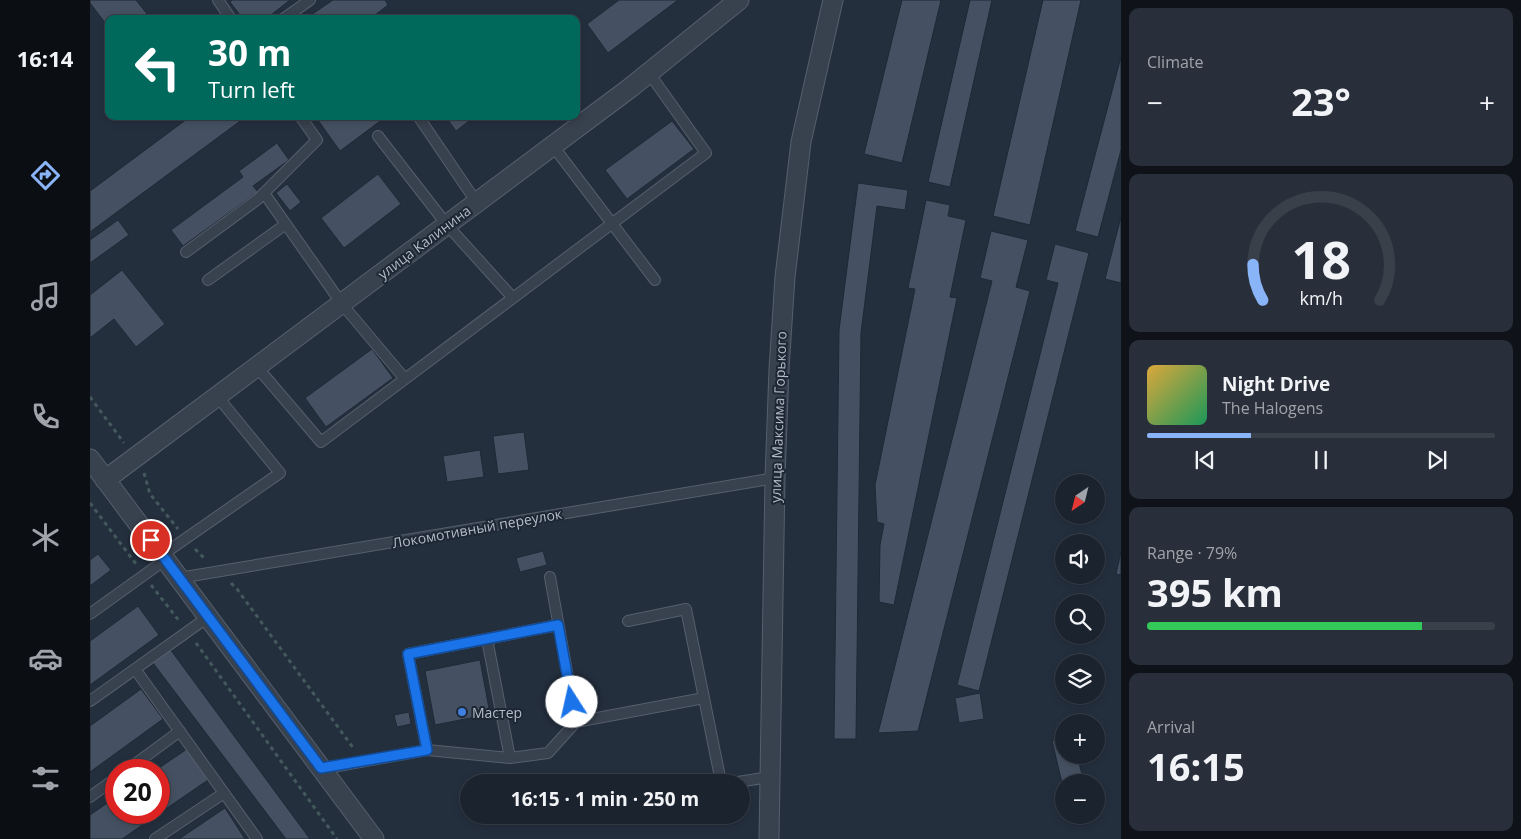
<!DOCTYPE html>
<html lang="en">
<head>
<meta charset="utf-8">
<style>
	:root { --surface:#1b232e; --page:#282f3a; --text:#f1f3f6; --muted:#a0a4aa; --line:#39404a; --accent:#8ab4f8 }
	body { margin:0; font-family:"Open Sans",sans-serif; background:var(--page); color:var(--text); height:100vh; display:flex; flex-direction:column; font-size:19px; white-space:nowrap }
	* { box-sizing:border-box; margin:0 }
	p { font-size:16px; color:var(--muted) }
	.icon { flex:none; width:28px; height:28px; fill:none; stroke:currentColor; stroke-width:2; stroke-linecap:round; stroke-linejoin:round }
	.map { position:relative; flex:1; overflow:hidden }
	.panel { display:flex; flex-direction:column; gap:8px; padding:8px; background:#0f1319; width:400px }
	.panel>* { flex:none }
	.top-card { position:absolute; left:15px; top:15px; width:475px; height:105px; border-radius:10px; box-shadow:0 2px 8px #0003,0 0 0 1px var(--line); background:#00695c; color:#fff; overflow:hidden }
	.needle { width:32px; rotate:215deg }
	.buttons { position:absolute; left:965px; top:474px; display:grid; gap:10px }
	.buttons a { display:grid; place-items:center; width:50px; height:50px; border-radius:50%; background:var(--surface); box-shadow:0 2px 8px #0003,0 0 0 1px var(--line); font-size:25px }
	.speed { position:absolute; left:15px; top:759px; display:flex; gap:10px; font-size:25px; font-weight:700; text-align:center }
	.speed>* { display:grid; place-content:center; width:65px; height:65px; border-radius:50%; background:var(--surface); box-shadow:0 2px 8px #0003,0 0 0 1px var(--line); line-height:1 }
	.speed .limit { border:8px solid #d22; background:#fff; color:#111 }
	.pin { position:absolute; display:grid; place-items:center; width:42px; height:42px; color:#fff; margin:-21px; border:2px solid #fff; border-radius:50%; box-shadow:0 1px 5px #0007 }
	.me { position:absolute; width:55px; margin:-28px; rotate:350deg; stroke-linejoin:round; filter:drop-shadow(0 0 4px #0008) }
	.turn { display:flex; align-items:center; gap:18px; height:105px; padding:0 20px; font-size:22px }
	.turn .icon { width:65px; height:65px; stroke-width:2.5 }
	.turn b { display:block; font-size:35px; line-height:42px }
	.big { font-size:38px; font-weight:700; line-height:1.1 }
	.panel .widget { flex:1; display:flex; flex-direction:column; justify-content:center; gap:8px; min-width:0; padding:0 18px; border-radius:10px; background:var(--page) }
	.panel .dial { align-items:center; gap:0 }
	.dial svg { height:130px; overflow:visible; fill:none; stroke:var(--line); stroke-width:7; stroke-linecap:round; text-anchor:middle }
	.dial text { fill:var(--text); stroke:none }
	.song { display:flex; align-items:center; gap:15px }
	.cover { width:60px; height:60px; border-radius:8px; background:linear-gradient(135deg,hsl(40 70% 55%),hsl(150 70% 35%)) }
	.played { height:5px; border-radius:2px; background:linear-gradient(90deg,var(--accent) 30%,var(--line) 30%) }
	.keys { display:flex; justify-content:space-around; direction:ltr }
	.heat { display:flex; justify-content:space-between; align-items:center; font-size:28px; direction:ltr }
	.charge { height:8px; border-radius:4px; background:linear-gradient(90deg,#34c759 79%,var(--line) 0) }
	.trip { position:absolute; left:370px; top:774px; width:290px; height:50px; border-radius:25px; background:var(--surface); box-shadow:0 2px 8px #0003,0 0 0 1px var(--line); font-weight:700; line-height:50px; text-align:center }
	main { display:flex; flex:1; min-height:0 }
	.tabs { display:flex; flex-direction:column; width:90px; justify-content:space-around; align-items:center; background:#0b0e12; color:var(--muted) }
	.tabs .icon { width:35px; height:35px }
	.tabs .active { color:var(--accent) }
	.tabs b { font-size:22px; color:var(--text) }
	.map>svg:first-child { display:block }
	.building { fill:#455162; stroke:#1f2835 }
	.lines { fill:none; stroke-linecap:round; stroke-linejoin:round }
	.lane-casing { stroke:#565f6c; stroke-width:12 }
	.street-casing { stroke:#565f6c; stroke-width:21 }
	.path { stroke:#44595c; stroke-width:3; stroke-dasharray:4 4; stroke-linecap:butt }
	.lane { stroke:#38414e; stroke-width:10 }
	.street { stroke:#38414e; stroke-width:19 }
	.route-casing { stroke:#114b97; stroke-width:12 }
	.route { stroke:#1a73e8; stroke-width:9 }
	.shop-dot { fill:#3f7fe0; stroke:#1d2633; stroke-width:2 }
	.labels { text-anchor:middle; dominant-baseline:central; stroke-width:4; stroke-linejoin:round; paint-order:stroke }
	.street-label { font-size:14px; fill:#b4bcc9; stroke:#1d2633 }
	.poi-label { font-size:14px; fill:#b4bcc9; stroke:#1d2633; text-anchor:start }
</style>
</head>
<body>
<main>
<nav class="tabs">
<b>16:14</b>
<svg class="icon active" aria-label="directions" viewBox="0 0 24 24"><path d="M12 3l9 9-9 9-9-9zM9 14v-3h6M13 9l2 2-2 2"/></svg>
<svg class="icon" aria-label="music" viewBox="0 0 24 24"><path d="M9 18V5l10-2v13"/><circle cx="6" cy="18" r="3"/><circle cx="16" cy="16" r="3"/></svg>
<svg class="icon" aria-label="phone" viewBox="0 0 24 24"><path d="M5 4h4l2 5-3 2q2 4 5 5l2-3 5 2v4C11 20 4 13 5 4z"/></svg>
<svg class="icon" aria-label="climate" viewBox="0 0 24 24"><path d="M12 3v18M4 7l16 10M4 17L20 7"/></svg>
<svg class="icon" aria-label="car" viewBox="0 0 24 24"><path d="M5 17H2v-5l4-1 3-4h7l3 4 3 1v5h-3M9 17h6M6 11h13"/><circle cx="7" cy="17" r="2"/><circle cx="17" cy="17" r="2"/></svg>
<svg class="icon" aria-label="filters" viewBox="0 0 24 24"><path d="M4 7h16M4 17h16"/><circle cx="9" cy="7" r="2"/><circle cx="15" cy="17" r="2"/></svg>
</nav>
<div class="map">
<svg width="1031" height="839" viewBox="0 0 1031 839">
	<rect width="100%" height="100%" fill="#242f3e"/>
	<path class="building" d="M0,0H46L61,19H19V28L0,3Z
		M142,0H200L176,19H153L140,2Z
		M243,0H295L298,5L280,19H215Z
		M529,0H588L518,53L497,24Z
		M812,0H851L812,163L774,154Z
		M880,0H902L860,187L838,182Z
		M953,0H991L940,225L903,216Z
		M1031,57V150L1008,237L985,231Z
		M101,116H157L0,232V191Z
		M225,116H297L250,151Z
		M355,116H382L383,118L366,131Z
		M582,121L604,149L537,199L515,170Z
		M187,143L199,160L163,186L168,192L93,246L81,230L153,177L149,171Z
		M288,174L311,204L254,248L231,218Z
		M768,183L818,190L815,210L787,206L771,333L766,739H744L749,330Z
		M197,184L211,202L200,211L186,193Z
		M836,200L860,205L858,216L876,220L860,297L867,298L804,605L789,602L790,545L794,524L787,522L785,485L825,289L818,288Z
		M1031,217V283L1015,279Z
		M28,220L39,235L0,263V240Z
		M901,231L938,240L926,287L940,291L828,731L788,733L902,281L890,278Z
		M965,244L999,253L889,691L867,685L968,283L956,280Z
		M32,270L75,324L46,347L24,319L0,338V295Z
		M282,349L303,378L236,427L215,398Z
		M434,432L439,470L408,474L403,436Z
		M390,450L394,477L357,482L353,456Z
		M453,551L457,565L430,572L426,558Z
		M1031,552V575L1026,574Z
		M8,554L21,570L0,586V560Z
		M48,606L69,635L0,685V641Z
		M80,649L220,839H196L63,663Z
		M390,660L400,714L345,725L335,671Z
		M51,689L73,719L0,772V726Z
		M890,693L894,719L869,723L865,698Z
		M319,712L321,724L307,727L304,715Z
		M974,738V755H987L994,782H974V791L962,741Z
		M97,749L118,780L32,839H0V815L26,797V812H69V770H66Z
		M135,808L155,839H89Z"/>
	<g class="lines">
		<g class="lane-casing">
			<path id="lane" d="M128,0L141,19
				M193,19L220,0
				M328,116L387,203
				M288,136L357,225L423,298
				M463,146L565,280
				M174,193L252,304L315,379
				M96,252L168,199L227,140L210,116
				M118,280L196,224
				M167,367L231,442L616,153L559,73
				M72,555L190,473L127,396
				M460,577L486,722
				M89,578L685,478
				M0,614L75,560
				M538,621L596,609L631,782
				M397,639L420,758
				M45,669L167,839
				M0,701L118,617
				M337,750L318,654L468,625
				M231,769L337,750L420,758L458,753L486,722L614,698
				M37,770L90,731
				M648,782L679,777
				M0,797L26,778
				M65,839L134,793"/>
		</g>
		<g class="street-casing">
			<path id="street" d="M0,459L284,839
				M15,480L540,88L649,0
				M679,839L685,478L689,369L695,277L711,142L743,0"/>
		</g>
		<path class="path" d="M0,397L34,443
			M54,473L60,494L88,529
			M0,503L46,564
			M105,549L116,560
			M141,583L147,589L264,749
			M61,585L90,622
			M106,643L247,839"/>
		<use href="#lane" class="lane"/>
		<use href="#street" class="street"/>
	</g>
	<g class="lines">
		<g class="route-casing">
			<path id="route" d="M61,540L231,768L337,750L318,654L468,625L482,702"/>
		</g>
		<use href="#route" class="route"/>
	</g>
	<circle class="shop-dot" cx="372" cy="712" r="5"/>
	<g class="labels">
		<g class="street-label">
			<text transform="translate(334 242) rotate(-37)">улица Калинина</text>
			<text transform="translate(688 417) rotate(-88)">улица Максима Горького</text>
			<text transform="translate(387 528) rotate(-10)">Локомотивный переулок</text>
		</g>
		<g class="poi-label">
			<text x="382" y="712">Мастер</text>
		</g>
	</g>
</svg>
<div class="buttons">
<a><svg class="needle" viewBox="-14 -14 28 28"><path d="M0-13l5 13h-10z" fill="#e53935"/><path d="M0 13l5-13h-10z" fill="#a0a4aa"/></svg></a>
<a><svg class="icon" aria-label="sound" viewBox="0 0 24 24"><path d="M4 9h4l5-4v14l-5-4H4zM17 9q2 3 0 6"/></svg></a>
<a><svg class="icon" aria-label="search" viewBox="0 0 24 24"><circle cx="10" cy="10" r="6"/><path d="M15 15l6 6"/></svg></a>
<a><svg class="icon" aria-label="layers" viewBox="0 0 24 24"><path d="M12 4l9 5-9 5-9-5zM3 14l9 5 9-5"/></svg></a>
<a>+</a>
<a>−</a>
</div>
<div class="speed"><div class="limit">20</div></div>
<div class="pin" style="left:61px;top:540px;background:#d93025"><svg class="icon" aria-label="arrive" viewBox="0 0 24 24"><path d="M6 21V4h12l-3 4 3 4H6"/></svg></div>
<svg class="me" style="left:482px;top:702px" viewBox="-20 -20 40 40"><circle r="19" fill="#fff"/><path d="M0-13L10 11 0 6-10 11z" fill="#1a73e8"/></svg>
<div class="trip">16:15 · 1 min · 250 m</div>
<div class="top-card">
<div class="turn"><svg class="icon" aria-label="left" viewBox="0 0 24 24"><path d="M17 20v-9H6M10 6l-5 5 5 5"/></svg><div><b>30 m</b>Turn left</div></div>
</div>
</div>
<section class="panel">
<div class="widget"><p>Climate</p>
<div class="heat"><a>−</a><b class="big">23°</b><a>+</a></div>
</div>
<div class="widget dial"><svg viewBox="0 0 100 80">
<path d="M14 69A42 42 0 1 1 86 69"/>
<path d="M14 69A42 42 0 0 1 8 47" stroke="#8ab4f8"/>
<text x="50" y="56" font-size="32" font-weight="700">18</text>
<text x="50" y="72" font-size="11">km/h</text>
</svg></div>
<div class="widget">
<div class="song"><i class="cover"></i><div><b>Night Drive</b><p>The Halogens</p></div></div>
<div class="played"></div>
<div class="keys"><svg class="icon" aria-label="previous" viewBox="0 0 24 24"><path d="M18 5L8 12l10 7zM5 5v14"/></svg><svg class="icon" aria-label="pause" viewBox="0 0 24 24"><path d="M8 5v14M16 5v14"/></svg><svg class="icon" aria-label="next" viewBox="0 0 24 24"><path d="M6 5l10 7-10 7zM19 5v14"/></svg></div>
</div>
<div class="widget"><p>Range · 79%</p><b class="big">395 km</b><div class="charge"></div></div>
<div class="widget"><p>Arrival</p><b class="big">16:15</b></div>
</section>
</main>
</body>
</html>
